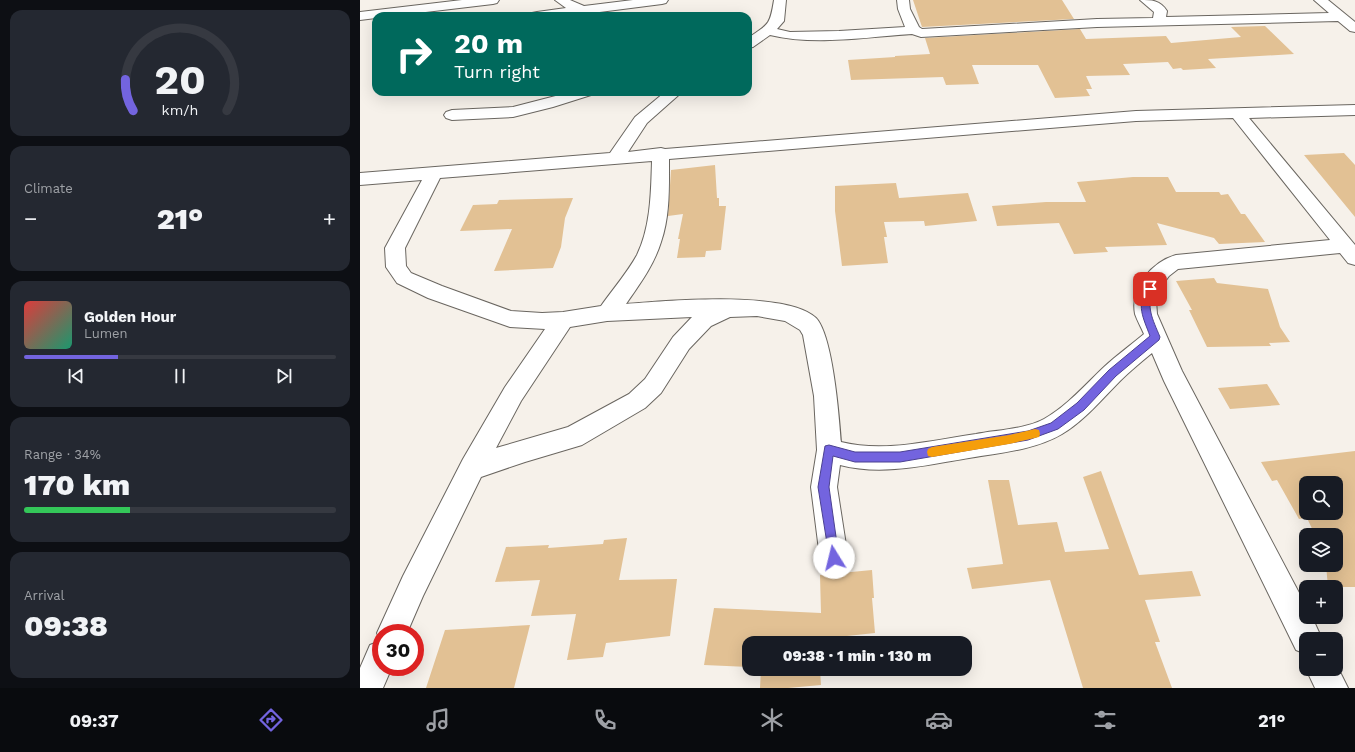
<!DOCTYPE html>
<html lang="en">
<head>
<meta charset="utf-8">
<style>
	:root { --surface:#171b24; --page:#242831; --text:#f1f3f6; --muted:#9ea1a6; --line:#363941; --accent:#7364df }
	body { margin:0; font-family:"Work Sans",sans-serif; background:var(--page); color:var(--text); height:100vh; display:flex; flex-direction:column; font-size:15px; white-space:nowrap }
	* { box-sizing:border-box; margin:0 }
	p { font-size:13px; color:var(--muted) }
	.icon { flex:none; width:22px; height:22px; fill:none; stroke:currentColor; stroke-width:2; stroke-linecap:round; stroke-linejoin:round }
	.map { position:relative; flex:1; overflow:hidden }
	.panel { display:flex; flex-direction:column; gap:10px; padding:10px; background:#0d0f14; width:360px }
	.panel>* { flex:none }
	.hud { position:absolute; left:12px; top:12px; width:380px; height:84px; border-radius:12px; box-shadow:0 4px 16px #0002; background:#00695c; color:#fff; overflow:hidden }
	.controls { position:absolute; left:939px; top:476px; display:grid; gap:8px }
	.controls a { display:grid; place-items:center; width:44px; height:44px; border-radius:8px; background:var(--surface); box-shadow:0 4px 16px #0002; font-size:20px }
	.speed { position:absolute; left:12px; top:624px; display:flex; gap:8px; font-size:20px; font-weight:700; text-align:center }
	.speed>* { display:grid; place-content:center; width:52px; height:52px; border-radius:50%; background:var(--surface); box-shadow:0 4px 16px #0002; line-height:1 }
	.speed .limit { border:6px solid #d22; background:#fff; color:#111 }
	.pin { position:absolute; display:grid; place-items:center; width:34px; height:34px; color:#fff; margin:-17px; border-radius:8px; box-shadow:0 2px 6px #0006 }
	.me { position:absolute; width:44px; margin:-22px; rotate:351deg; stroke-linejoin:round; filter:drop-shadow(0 0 3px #0008) }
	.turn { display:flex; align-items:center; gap:14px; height:84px; padding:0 16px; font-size:18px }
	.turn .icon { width:52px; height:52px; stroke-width:2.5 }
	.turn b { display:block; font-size:28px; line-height:34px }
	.big { font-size:30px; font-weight:800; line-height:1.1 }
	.panel .card { flex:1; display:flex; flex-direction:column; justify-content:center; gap:6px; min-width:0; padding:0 14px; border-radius:12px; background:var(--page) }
	.panel .dial { align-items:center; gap:0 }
	.dial svg { height:104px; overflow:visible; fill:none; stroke:var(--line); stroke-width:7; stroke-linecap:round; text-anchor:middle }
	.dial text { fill:var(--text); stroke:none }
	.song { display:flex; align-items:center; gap:12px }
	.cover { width:48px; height:48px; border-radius:6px; background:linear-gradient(135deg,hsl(0 70% 55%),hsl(160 70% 35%)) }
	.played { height:4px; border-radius:2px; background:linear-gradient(90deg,var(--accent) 30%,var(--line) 30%) }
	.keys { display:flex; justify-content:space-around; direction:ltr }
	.heat { display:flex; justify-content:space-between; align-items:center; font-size:22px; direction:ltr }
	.charge { height:6px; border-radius:3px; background:linear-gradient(90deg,#34c759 34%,var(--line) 0) }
	.trip { position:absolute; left:382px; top:636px; width:230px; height:40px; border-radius:12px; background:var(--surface); box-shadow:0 4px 16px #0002; font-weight:800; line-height:40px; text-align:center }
	.tabs { display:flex; height:64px; justify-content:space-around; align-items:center; background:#090b0e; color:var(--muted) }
	.tabs .icon { width:28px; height:28px }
	.tabs .current { color:var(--accent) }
	.tabs b { font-size:18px; color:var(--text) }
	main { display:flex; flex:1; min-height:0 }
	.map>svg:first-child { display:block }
	.building { fill:#e2c194; fill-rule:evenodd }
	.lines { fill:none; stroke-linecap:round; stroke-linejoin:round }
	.street-casing { stroke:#6a6660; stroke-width:2 }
	.street { fill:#fff; fill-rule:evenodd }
	.route { fill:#7364df; stroke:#4b4191 }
	.slow { fill:#f59e0b }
</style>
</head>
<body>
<main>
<section class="panel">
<div class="card dial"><svg viewBox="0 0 100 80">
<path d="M14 69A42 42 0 1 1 86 69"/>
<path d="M14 69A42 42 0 0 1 8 45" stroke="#7364df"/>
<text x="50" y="56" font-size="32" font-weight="700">20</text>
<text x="50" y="72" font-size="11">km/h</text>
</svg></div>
<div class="card"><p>Climate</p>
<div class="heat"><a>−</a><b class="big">21°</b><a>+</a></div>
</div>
<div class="card">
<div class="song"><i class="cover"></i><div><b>Golden Hour</b><p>Lumen</p></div></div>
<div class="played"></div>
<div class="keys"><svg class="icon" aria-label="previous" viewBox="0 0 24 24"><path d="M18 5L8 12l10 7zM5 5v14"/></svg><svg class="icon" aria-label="pause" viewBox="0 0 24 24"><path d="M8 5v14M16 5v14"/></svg><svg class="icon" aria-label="next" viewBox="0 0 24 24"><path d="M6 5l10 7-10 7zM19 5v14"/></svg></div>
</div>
<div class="card"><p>Range · 34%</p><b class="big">170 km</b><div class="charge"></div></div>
<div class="card"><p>Arrival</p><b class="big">09:38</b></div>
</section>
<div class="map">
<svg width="995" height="688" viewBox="0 0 995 688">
	<rect width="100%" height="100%" fill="#f6f1ea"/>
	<path class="building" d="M553,0H702L714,19L562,27Z
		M905,26L934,54L848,59L856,68L823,70L821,68L813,69L808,62L763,64L770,75L726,76L732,89H726L730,96L695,98L678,65H612L619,84L586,85L583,77L491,80L488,60L535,57V56L570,54L565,38L720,29L726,39L806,36L811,43L881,37L871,27Z
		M984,153L995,165V217L944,155Z
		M355,165L357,198H359V206H366L361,250L346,251L345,257L317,258L320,239H318L323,214L308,216L311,170Z
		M773,177H808L816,192H859L861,195L868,194L881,214H885L905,242L859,244L854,238L797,223L807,245L745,247L748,252L714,254L699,223L637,226L632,206L686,202H726L717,182Z
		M536,183L539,198L608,193L617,221L565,226L564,221L524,222L527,237H524L528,263L482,266L475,211V186Z
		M213,198L205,218L201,247L193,268L134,271L152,229L100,231L113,205L137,204L139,200Z
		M854,278L857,283L908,289L920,327L930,342L909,343L911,346L847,347L829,310H832L816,281Z
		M907,384L920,405L870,409L858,388Z
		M995,451V587H968L966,565H976V535H955L947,518L939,519L917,480L912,481L901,462ZM946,483H976V513H946Z
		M741,471L779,575L832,571L841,596L785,600L800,642H795L812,688H723L690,580L612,589L607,568L643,564L628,480H649L658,525L697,522L705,552L749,549L723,477Z
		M267,538L259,580L317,579L310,636L246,643L243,657L207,660L216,614L171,616L180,580L135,582L146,547L189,545L188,548L243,544L244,540Z
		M512,570L514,598H512L515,633L459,639V643H389V667L344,665L354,608L461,613L460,575Z
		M170,625L154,688H66L85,630Z
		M401,669H460L461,685L428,688H400Z"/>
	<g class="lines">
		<g class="street-casing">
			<path id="street" d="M102,0H139L137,3L133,4L32,16H16V18L0,20V12Z
				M195,0H210L224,6L273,0H308L306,3L302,4L224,14L217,13L204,16H171L172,13L177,12L206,8Z
				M414,0H426L424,21L417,29L430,32L479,31L545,27L538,9L537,0H549L550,9L559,27L562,29L737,19L793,18L794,12L780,0C792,0 800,0 807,11L806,17L969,13L954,0H968L995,22V32L990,31L978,21L737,27L561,37L552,34C506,37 455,46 410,35L393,47L388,48V38C409,24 410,25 414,0Z
				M211,92H234L231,95L193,107L153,117L92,120L86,118L84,115L86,112L92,110L153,107Z
				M305,92H322L287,123L268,152L301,148L305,149L776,111L995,105V115L889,118L995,245V265L988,263L980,253L818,269L809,276L798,291L796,300L797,314L822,371L946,606V617H952L962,639H946V654L936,650L804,381L792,353C781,362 770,371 760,381C742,399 724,421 702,434C675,450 639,453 609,458C567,465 522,476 480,465L477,487L488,558L484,568L474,572L464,568L460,558L451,487L457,450L454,396L443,335L440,330L425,321L397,316L370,317L351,326L329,349L301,393L285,408L222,445L165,462L121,477L63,596L47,633H21V667H32L23,688H0V668L10,645L20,641L17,633L43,576L103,459L145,387L185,329L150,327L68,298L37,283L26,267L25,248L62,180L0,185V173L250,153L275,117ZM873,118L970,240L816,255C792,262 770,287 775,314C777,320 781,327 784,334C771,345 757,355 744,367C725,385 707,406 684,419C666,429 637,430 616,434C573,440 525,453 481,442C479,416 473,336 456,318C427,290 306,301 266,304C279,285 294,265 301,242C310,216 309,187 309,159L776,121ZM292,161C291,192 291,226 277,255C267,273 253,289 241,306L203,312L182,313L151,311L82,286L51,273L46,266L45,248L80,178ZM332,317L313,337L285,379L269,394L208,427L136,448L161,401L210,327L247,321Z
				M976,664L988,688H955L946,669H976Z"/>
		</g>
		<use href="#street" class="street"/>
	</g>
	<path class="route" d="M790,285L794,289C785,306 793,320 800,337L799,340L756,376L724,410L698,429L668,440L540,462H495L473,456L469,487L479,558L478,562L474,563L470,562L458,487L465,446L469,445L495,452H540L668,431L691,423L717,403L749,370L790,336C783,317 776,306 787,286Z"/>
	<path class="slow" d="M675,429L679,430L680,434L679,437L649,444L572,457L568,456L567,452L568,449L572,447L649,435Z"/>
</svg>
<div class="controls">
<a><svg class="icon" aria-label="search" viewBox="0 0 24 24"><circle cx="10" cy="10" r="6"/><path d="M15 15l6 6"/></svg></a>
<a><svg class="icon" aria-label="layers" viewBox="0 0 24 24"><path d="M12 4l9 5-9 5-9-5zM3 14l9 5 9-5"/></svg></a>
<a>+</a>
<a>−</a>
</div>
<div class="speed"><div class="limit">30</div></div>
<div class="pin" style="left:790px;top:289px;background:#d93025"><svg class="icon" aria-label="arrive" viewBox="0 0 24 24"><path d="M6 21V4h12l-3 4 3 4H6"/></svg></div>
<svg class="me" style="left:474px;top:558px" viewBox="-20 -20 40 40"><circle r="19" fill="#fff"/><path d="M0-13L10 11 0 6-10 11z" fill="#7364df"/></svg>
<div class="trip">09:38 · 1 min · 130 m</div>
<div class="hud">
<div class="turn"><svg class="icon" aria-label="right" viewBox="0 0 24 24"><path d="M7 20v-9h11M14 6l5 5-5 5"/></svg><div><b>20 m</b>Turn right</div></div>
</div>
</div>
</main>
<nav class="tabs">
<b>09:37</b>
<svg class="icon current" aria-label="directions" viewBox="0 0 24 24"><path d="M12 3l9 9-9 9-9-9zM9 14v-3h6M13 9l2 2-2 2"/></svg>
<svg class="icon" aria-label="music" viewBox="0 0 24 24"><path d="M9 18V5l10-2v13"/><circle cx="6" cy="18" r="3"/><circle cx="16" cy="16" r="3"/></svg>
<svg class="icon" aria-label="phone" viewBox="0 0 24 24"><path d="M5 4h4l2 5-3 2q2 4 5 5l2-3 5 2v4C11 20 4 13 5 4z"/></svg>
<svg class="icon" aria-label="climate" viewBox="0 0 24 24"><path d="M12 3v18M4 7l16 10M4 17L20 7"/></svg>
<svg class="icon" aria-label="car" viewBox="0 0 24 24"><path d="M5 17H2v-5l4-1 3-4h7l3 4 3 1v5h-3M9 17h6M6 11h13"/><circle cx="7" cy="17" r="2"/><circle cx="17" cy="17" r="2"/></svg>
<svg class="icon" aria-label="filters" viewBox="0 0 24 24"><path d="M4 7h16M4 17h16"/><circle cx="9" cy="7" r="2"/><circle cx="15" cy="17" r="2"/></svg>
<b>21°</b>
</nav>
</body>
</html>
